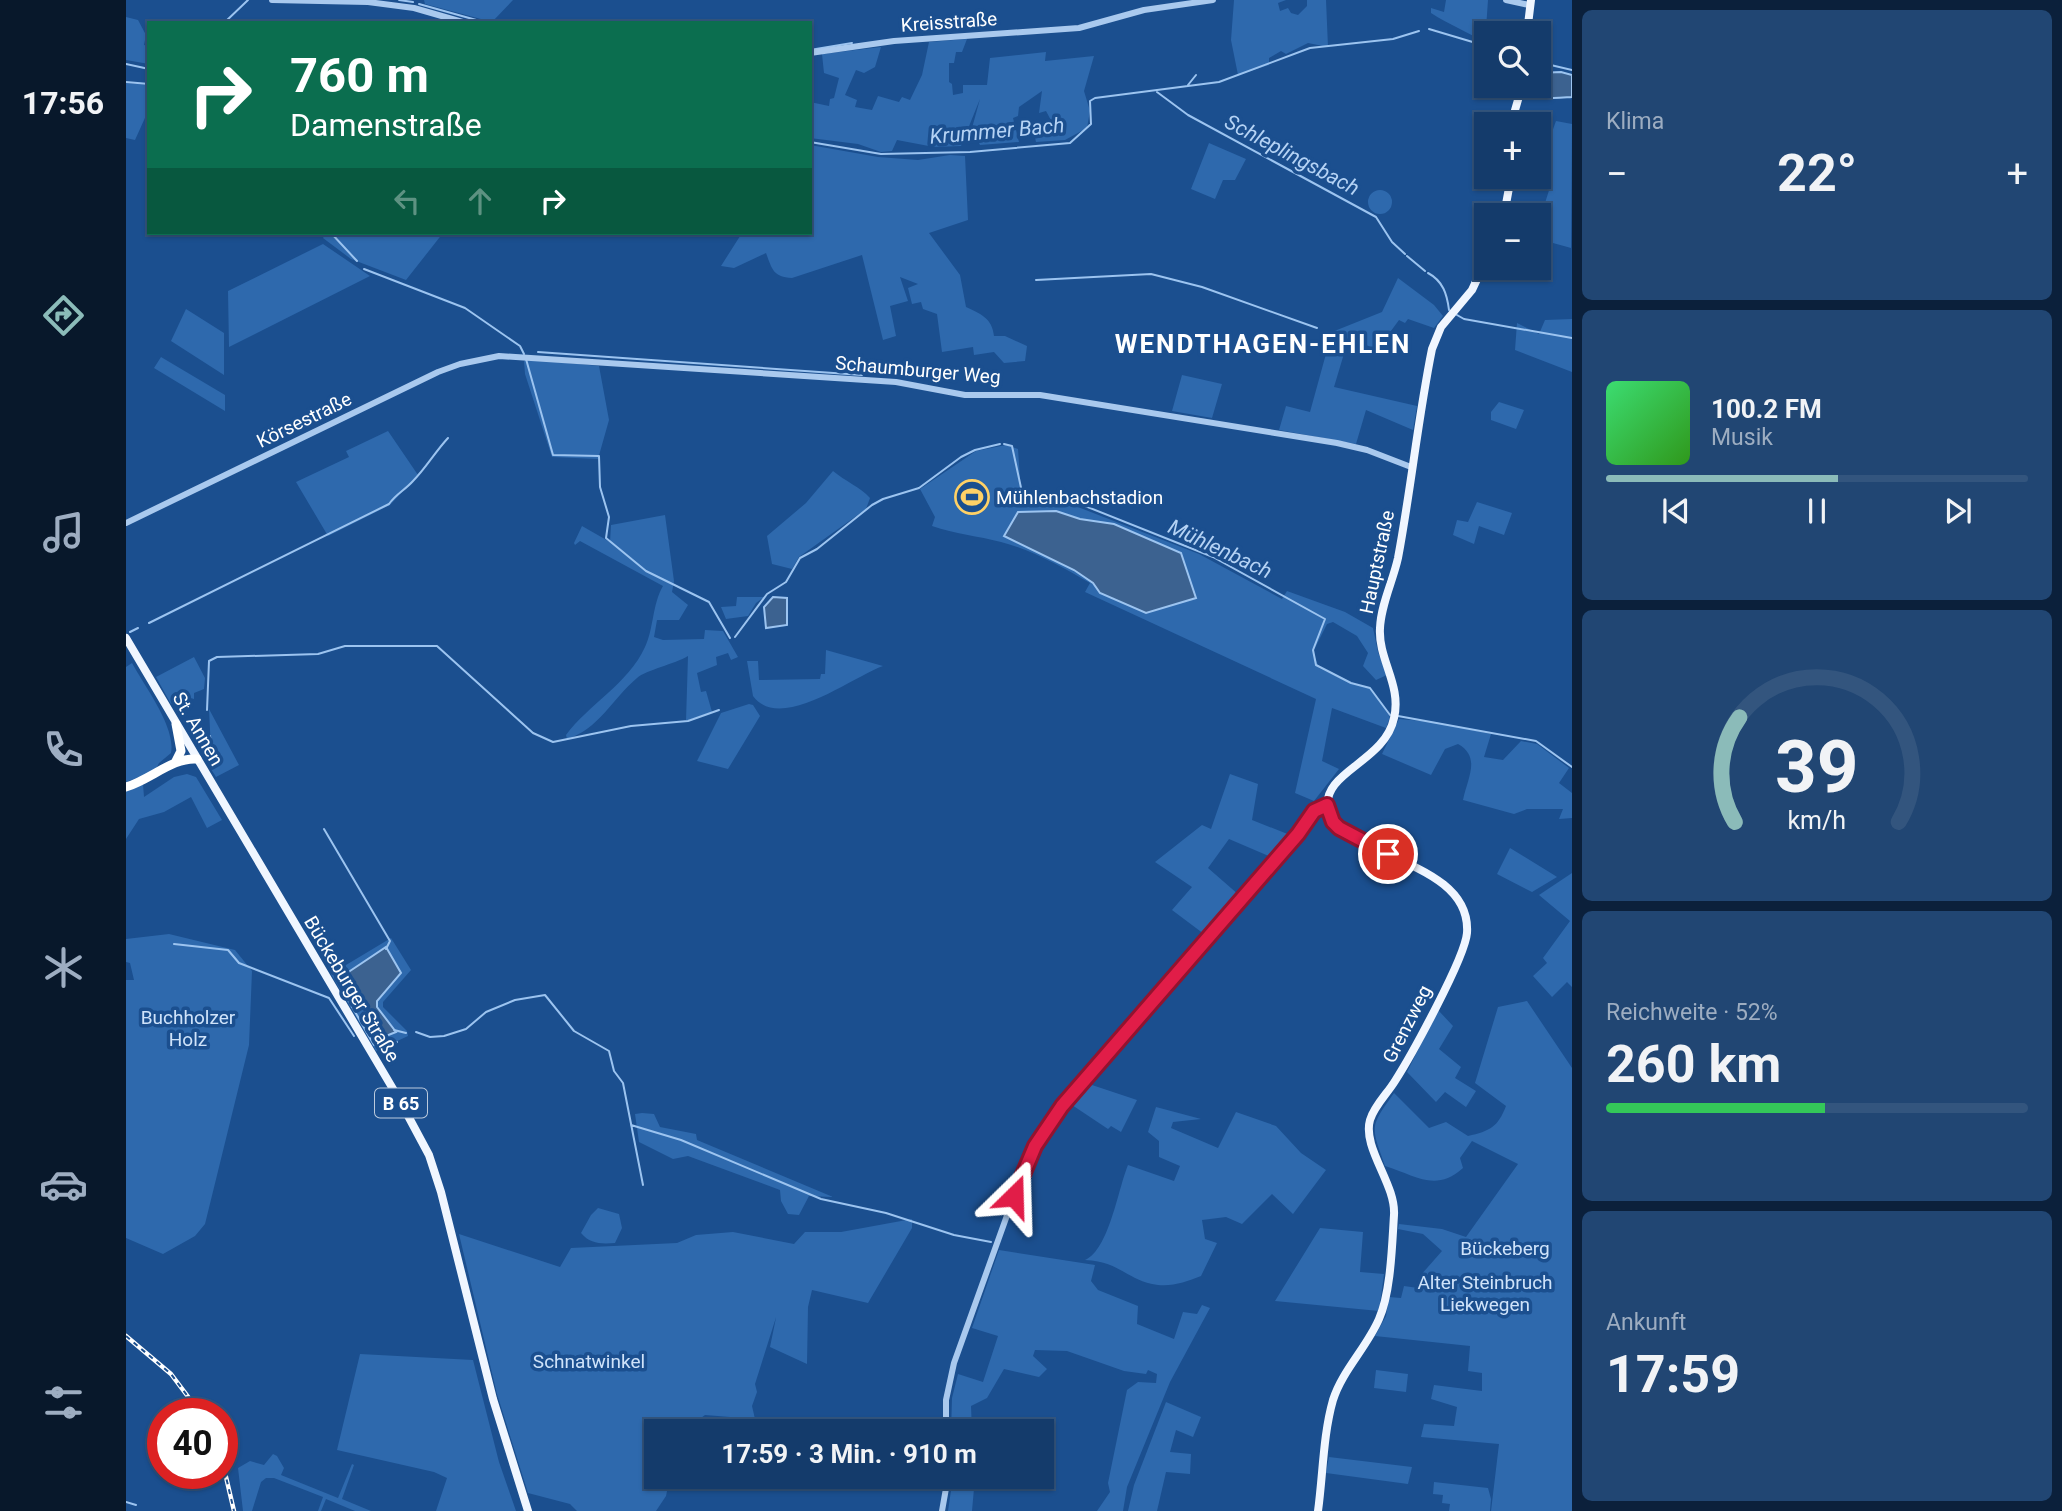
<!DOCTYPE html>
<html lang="de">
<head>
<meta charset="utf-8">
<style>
	:root { --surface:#143b6b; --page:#214673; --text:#f1f3f6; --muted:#9dadc1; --line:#33557e; --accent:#8bbbb9 }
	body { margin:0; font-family:Roboto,sans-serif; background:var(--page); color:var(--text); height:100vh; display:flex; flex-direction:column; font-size:26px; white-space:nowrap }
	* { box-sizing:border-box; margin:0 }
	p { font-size:23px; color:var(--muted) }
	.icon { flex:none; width:38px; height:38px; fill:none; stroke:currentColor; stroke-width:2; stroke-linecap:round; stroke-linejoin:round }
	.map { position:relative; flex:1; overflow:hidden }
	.panel { display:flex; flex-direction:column; gap:10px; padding:10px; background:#0b203b; width:490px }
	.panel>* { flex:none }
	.banner { position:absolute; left:21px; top:21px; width:665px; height:214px; border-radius:0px; box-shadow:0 2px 5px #0004,0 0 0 2px var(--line); background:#0b6e4f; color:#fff; overflow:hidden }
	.fabs { position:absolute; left:1348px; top:21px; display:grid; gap:14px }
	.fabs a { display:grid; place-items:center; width:77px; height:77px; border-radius:0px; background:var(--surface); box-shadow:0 2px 5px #0004,0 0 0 2px var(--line); font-size:35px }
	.speed { position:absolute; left:21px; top:1398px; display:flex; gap:14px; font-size:35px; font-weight:700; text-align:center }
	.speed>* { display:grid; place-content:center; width:91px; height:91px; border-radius:50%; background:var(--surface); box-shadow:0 2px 5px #0004,0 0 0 2px var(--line); line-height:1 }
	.speed .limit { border:10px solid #d22; background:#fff; color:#111 }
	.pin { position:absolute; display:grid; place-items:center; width:60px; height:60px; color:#fff; margin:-30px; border:4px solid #fff; border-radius:50%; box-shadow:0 2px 7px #0007 }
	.me { position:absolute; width:77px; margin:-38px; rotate:22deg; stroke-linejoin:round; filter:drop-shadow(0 0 5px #0008) }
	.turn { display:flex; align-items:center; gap:24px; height:147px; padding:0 28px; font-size:32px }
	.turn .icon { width:91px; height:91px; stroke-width:2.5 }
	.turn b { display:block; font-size:49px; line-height:60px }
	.lanes { display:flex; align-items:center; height:66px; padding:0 28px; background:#0003; justify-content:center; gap:35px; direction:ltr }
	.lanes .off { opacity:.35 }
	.big { font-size:52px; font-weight:700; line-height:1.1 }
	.panel .tile { flex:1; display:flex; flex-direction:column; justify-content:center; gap:10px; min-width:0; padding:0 24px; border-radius:10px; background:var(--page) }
	.panel .dial { align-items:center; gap:0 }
	.dial svg { height:182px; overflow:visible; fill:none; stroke:var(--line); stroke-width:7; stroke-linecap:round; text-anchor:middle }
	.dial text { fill:var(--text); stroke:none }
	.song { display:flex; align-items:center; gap:21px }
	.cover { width:84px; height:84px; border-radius:10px; background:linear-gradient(135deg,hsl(140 70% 55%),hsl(110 70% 35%)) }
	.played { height:7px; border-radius:4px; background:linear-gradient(90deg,var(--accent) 55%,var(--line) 55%) }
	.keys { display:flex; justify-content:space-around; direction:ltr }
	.heat { display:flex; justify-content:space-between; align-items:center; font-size:38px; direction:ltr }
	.charge { height:10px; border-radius:5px; background:linear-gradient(90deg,#34c759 52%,var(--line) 0) }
	.trip { position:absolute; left:518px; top:1419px; width:410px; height:70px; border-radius:0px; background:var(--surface); box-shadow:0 2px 5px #0004,0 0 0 2px var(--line); font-weight:700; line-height:70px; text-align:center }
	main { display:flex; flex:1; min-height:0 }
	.tab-bar { display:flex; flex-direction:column; width:126px; justify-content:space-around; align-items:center; background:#08182b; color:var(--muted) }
	.tab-bar .icon { width:49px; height:49px }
	.tab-bar .on { color:var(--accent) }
	.tab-bar b { font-size:32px; color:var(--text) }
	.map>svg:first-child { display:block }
	.green { fill:#2e69ad }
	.water { fill:#3c6290; stroke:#9cc4f0; stroke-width:2 }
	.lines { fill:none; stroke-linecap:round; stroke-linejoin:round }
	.stream { stroke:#9cc4f0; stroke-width:2 }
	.minor { stroke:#a9c9ee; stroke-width:6 }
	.major { stroke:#f0f6ff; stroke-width:8 }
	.highway { stroke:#fff; stroke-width:9 }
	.rail-casing { stroke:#fff; stroke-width:4.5 }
	.rail { stroke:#1b4f8f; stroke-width:2; stroke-dasharray:5; stroke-linecap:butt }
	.route-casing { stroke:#92132f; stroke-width:18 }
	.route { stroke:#e11d48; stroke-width:12 }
	.labels { text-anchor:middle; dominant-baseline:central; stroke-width:7; stroke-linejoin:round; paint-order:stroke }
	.shield { fill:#1b4f8f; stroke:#bbcadd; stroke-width:2 }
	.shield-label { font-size:18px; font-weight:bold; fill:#fff }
	.street-label { font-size:19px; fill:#fff; stroke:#1b4f8f }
	.poi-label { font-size:19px; fill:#fff; stroke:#1b4f8f; text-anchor:start }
	.park-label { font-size:19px; fill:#cfe3fa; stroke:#1b4f8f }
	.water-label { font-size:21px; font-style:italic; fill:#b5d3f5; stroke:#1b4f8f }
	.district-label { font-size:26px; font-weight:bold; letter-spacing:2px; fill:#fff; stroke:#1b4f8f }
</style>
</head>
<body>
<main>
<nav class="tab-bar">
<b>17:56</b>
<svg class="icon on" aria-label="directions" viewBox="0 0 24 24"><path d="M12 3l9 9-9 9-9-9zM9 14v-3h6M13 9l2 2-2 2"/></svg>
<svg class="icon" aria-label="music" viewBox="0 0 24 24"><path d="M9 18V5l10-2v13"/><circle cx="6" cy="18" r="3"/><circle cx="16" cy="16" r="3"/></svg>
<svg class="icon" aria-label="phone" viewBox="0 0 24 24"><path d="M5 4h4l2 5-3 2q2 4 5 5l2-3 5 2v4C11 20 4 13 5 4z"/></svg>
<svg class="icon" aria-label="climate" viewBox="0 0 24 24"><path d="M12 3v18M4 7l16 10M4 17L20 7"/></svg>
<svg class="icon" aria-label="car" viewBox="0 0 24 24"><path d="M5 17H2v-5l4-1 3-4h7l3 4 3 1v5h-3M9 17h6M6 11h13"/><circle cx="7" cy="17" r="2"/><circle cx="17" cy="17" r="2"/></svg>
<svg class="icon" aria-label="filters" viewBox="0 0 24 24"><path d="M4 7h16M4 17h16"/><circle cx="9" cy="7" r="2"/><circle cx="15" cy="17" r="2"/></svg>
</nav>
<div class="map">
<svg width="1446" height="1511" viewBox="0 0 1446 1511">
	<rect width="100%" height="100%" fill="#1b4f8f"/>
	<path class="green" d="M298,0H387L366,22L299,4Z
		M1108,0H1160L1152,3L1154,11L1162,8L1165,13L1172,15L1181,6V0H1200L1202,47L1182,43L1160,54L1155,51L1143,58V65L1112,75L1105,40Z
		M1320,0H1362L1359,43C1341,31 1323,25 1305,13V8L1318,12Z
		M0,17L12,20L20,35L18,45L23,46V64L0,60Z
		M841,39L836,52H830L828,63H823V82L826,84L827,95L837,93V85H861L864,58L920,52L919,61L968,56L958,91L964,111L961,128L939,140L910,142L908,133L928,126L920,111L913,113L916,91L893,107L892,116L887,118L893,142L854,145L846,128L854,99L835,146L808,147L771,140L766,151L755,152L732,144L684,138V102L703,106L704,99L708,98L713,78L698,73L696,54L755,47L749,67L738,73L730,70L719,95L731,100L729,107L746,110L752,96L773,102L776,97L784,100L796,75L803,42Z
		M0,83L23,85V109L9,140L0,138Z
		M1430,121L1446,124L1445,248L1427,243L1412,235V225L1426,181L1403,182V179L1393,178L1412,177V144L1421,146Z
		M1083,143L1120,159L1109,180H1097L1089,199L1065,189Z
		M684,145L752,157L792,160L824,155L839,156L842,220L803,233L834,275L840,307C855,314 866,318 868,336H879L901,346L899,361L878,363L868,352L848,355L847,347L816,352L811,314L797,309L795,302L786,304L782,288L792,284L774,277L782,301L764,306L770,336L757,340L736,255L666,278C647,277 646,269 640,253L608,268L595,266L616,233H684Z
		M1242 202a12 12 0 1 1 24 0a12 12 0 1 1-24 0Z
		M200,233H211L216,237L219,233H317L280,280L225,259L197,238Z
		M197,244L244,276L103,347L102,291Z
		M1272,278L1308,305L1317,316L1308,328L1282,319L1279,323L1273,320L1251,350L1223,337L1208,387L1291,406L1287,430L1240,410L1230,444L1153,430L1160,406L1184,412L1206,332L1256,312Z
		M60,309L98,333V375L45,341Z
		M1446,319V372L1389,350L1391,323L1413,334L1419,320Z
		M35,357L99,395V411L28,368Z
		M401,359L473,366L483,420L472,459L426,457L399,374L398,361Z
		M1056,375L1096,384L1086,418L1046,411Z
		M1373,402L1398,410L1390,429L1365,420V412Z
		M262,431L292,475L264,505L202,536L170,482L223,457L220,451Z
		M880,445L892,449L895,493L892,500L939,502L1073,554L1156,599L1161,591L1219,612L1247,628L1252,652L1261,675L1250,680L1237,666L1242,653L1231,636L1207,622L1201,624L1187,652L1193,668L1227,684L1243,687L1264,717L1260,728L1206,708L1196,761L1213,769L1188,801L1169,793L1190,699L959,592L964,583C936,567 906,550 875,542C852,536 829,534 806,526L809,517L794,489L850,451Z
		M707,471C719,481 734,487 744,498L740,509L673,557L666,569L646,564L641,536L680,503Z
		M1351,502L1386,513L1378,535L1353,526L1348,544L1327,535L1331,520L1342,522Z
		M539,515L548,581L546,592L562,605L553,620H531L528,637L537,640L578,639L579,630L597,631L612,657L605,660L602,653L590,657L591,665L571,673L575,692L580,691L586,712L560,721L562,656C549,664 520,670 511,678C487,698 472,730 441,739L440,735C463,704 502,684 519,647C528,628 526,605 537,586L454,541L449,545L448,543L456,526L484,542L485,525Z
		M611,597H638L630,603L622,616L600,619L595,607L610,606Z
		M700,650L757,666C726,677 654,733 627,696L621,661H632L633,680L694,679L695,674H699Z
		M68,657L79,678L78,689L68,693V699L58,696L45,704L30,677Z
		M6,663C19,687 50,727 45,753L33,763L29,771L0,782V667Z
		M623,704L627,705L634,716L602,769L571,761L595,713Z
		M83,709L113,765L90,777L75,753L85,751Z
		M1273,719L1309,722L1365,734L1358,757L1377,760L1395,741L1411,744L1443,768L1433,783L1446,793V818L1433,819L1437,809H1401L1388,814L1337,800C1342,777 1355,757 1332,744L1319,749L1305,775L1256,754Z
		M61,774L70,777L96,820L81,828L65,797L38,812L13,819L0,839V790L17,784L18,797L48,777Z
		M1104,774L1132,784L1126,820L1164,835L1145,857L1103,839L1082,868L1113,895L1078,934L1046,910L1066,887L1029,862L1076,825L1085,829Z
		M1384,848L1428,875L1431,877L1406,892L1371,874Z
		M1446,873V987L1441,982L1426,997L1407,976L1421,963L1417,958L1444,921L1413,895Z
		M43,934L109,950L126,971L123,1045L79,1224L69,1236L37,1254L0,1238V980H8L4,963L0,962V939Z
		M265,938L285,970L257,1002V1007L281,1031L282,1036L250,1051L205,974Z
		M1401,1001L1446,1068V1511H1365L1373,1444L1295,1437L1298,1424L1328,1426L1331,1407L1305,1399L1308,1385L1356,1391V1373L1342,1371L1344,1346L1249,1336L1260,1316L1263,1297L1275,1298L1278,1286L1292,1288L1294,1276L1316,1251L1297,1234L1272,1229L1273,1224L1316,1229L1340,1237L1392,1164L1346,1141L1334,1158L1337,1168C1309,1193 1289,1175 1259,1166C1245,1126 1243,1128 1268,1093L1303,1128L1320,1122L1342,1136C1364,1131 1372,1127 1380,1106L1349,1083L1372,1007Z
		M1312,1010L1327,1026L1313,1049L1335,1067L1329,1078L1350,1091L1340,1107L1319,1092L1310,1102L1281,1072Z
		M963,1084L1011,1100L995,1132L985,1126L982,1129L946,1105Z
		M1030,1107L1075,1119L1047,1122L1045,1128L1092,1148L1110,1112L1150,1126L1175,1153L1200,1170L1167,1214L1146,1194L1116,1224L1100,1217L1076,1220L1079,1239L1091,1243L1075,1276C1059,1282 1044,1288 1026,1284C999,1278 994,1262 959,1260C983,1250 992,1189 1002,1165L1048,1181L1054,1166L1033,1157V1141L1022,1132Z
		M516,1113L528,1114L534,1127L570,1134L571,1140L707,1197L683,1196L673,1215L662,1214L655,1201L654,1190L562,1156L547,1159L513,1142L509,1114Z
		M472,1208L493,1214L496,1228L489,1243C475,1244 464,1244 455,1233L465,1215Z
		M786,1219V1228L742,1303L686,1290L682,1307L681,1364L644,1347L652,1308L664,1273L629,1384L631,1392L626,1406L629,1419L579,1415L557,1431L530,1432V1477H544L540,1496L530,1511H451L444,1504L402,1493L371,1394L333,1234L434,1267L445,1248L551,1243L570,1235L607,1232L668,1244L679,1232H715Z
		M1194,1228L1237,1232L1234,1272L1258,1274L1253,1311L1149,1301Z
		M873,1250L969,1265L965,1281L972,1290L1012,1306L1011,1324L1048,1339L1057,1312L1071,1314L1076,1305L1084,1308L1044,1382L1001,1487L997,1511H971L984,1492L982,1483L1001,1390L1012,1382L1030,1383L1031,1374L1022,1370L1020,1374L998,1371L941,1351L909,1350L907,1356L921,1369L913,1377L878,1369L861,1398L845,1406L846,1431H825L826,1398L832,1374L857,1382L872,1336L846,1328Z
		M234,1354L347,1360L373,1462L390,1511H310L321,1478L308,1472L211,1450Z
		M1250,1370L1282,1374L1280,1392L1248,1388Z
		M1040,1402L1075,1417L1067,1437L1050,1430L1044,1452L1065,1454L1064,1474L1040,1472L1031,1511H1002L1008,1485Z
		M147,1454L151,1456L158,1468L155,1475L212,1498L226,1464L228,1465L216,1499L245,1511H229L200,1499L195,1511H192L197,1497L148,1478H140L135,1482L126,1511H117L112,1468L124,1461L138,1465Z
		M1203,1457L1286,1467L1282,1484L1200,1473Z
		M827,1477H849L846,1511H822Z
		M1308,1482L1362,1488L1365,1499L1364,1511H1323L1324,1504L1316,1503L1317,1495L1307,1494Z"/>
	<path class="water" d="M1435,72L1446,75V97C1430,98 1411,101 1400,88V86H1412V73Z
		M930,511L954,519L988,524L1055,553L1070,598L1020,613L974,593L967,583L948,570L878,536L892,512Z
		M647,597L661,598V625L640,628L638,607Z
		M260,947L275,973L251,1001V1007L270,1032L255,1038L221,973Z"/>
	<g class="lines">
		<path class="stream" d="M273,0L287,2
			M293,4L361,23
			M98,23L122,0
			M1303,29L1360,46
			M684,50L726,43
			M1412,62L1446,70
			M0,64L23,69
			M0,82L23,84
			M1062,85L1070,75
			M1031,92L1062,115L1250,217L1266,242L1279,254
			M684,142L755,154L844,152L944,143L965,124L964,101L969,98L1093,82L1184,48L1267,39L1293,31
			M205,233L231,261
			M1281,256L1299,271
			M238,269L339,308L394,346L398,354
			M1302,273C1317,281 1321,294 1323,310
			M910,280L1025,274L1076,287L1191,328
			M1331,315L1338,319L1446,338
			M412,352L736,375
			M400,359L427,455L473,456L474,487L483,517L480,538L520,571L583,602L604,638
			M878,444L886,446L897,497C914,505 930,501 949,502L1087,557L1199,619L1187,650L1190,665L1225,683L1244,688L1264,715
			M23,623L263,504C270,494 279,490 287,481C300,468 309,452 322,438
			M4,632L12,628
			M609,637L641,594L660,582L674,558L691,549L746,505L757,499L793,488L835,457L849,450L874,444
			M81,710L83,661L91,657L192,654L219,646H311L407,733L427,742L505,726L562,721L593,710
			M1272,716L1410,741L1446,767
			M77,753L86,750L84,736
			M198,829L264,941L260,949
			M48,944L102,950L113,963L203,998L228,1036
			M220,996L248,1045L259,1046L271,1042
			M268,1030L280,1033
			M290,1032L304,1037L318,1036L340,1029L360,1012L389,1000L419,995L448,1031L483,1051L488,1071L497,1083L517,1185
			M505,1125L555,1140L695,1199L760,1213L828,1235L865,1242
			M0,1502L10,1505"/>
		<path class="minor" d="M146,0L242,2L288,8L340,23
			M1380,0L1403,5
			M684,53L768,41L953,28L1018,10L1087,0
			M0,523L312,372L334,364L373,356L770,382L839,395H914L1211,443L1241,450L1285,467
			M820,1432V1400L828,1363L888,1196L909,1146L936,1106L1172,834L1188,811L1201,805
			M816,1511L822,1477"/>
		<path class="major" d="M1401,33L1405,0
			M1385,124L1396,86
			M1378,215L1385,177
			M0,638L273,1099L303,1155L315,1192L367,1399L402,1511
			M1192,1511C1197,1475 1197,1435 1207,1400C1216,1371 1241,1347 1253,1319C1265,1292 1266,1245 1268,1215C1270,1184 1236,1148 1244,1120C1248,1106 1261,1094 1269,1081C1285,1056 1339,958 1341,933C1346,858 1211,858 1202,809C1195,772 1259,762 1268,718C1276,685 1252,660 1254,628C1255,604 1267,581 1272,558C1285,489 1292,418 1306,349L1315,327L1346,290L1360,260"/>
		<path class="highway" d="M49,763L55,751L50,724
			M0,787C24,780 47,757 71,759"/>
		<g class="rail-casing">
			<path id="rail" d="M0,1336L45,1374L75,1414
				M96,1460L108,1511"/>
		</g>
		<use href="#rail" class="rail"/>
	</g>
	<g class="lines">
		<g class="route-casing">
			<path id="route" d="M888,1196L909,1146L936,1106L1172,834L1188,811L1201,805L1207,822L1213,828L1262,854"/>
		</g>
		<use href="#route" class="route"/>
	</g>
	<defs>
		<g id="stadium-ring" transform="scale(1.75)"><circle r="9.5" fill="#1b4f8f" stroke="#ffd166" stroke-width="1.5"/><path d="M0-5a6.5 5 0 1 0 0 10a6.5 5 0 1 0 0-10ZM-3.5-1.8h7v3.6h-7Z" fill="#ffd166"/></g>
	</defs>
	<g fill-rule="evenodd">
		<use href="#stadium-ring" x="846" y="497"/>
	</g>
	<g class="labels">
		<rect class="shield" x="249" y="1088.5" width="52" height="29" rx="5"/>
		<g class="shield-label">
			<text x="275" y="1103">B 65</text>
		</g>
		<g class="street-label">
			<text transform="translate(823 22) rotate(-4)">Kreisstraße</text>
			<text transform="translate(792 370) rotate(5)">Schaumburger Weg</text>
			<text transform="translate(178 420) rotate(-26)">Körsestraße</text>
			<text transform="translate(1251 562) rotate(-78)">Hauptstraße</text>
			<text transform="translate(72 729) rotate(60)">St. Annen</text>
			<text transform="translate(226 989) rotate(59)">Bückeburger Straße</text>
			<text transform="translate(1281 1024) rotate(-63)">Grenzweg</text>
		</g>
		<g class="poi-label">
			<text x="870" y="497">Mühlenbachstadion</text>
		</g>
		<g class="park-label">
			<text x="62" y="1017">Buchholzer<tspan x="62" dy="22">Holz</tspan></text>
			<text x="1379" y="1248">Bückeberg</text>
			<text x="1359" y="1282">Alter Steinbruch<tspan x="1359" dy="22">Liekwegen</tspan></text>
			<text x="463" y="1361">Schnatwinkel</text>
		</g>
		<g class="water-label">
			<text transform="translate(871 131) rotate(-5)">Krummer Bach</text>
			<text transform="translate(1166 155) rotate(28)">Schleplingsbach</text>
			<text transform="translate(1094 549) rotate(25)">Mühlenbach</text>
		</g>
		<g class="district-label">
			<text x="1137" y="344">WENDTHAGEN-EHLEN</text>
		</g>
	</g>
</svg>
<div class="fabs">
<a><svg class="icon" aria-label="search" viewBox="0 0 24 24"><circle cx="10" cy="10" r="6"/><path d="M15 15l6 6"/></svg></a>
<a>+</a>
<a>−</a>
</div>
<div class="speed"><div class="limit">40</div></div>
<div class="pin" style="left:1262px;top:854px;background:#d93025"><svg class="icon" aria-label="arrive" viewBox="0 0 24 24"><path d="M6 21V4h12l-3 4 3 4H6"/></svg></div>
<svg class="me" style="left:888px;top:1196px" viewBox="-20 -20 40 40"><path d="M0-17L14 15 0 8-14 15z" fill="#e11d48" stroke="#fff" stroke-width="4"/></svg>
<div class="trip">17:59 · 3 Min. · 910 m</div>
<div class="banner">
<div class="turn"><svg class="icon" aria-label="right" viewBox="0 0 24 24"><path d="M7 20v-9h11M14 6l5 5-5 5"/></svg><div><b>760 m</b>Damenstraße</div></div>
<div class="lanes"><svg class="icon off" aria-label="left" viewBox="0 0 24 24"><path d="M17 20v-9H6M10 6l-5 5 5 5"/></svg><svg class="icon off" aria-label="ahead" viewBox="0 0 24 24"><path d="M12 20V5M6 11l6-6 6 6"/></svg><svg class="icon" aria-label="right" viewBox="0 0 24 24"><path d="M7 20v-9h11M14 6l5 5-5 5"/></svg></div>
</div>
</div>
<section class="panel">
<div class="tile"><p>Klima</p>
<div class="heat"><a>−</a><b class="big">22°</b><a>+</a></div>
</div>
<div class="tile">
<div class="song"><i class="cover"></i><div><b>100.2 FM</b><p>Musik</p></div></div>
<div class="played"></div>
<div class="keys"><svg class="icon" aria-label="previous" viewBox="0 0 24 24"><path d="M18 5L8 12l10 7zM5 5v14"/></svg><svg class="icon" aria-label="pause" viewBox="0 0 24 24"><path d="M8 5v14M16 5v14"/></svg><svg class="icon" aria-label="next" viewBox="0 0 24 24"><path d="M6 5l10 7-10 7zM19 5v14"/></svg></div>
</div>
<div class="tile dial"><svg viewBox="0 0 100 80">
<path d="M14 69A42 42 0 1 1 86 69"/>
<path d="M14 69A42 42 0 0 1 16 23" stroke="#8bbbb9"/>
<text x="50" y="56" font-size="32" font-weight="700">39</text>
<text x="50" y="72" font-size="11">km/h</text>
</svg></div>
<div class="tile"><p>Reichweite · 52%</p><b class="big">260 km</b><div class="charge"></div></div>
<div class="tile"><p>Ankunft</p><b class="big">17:59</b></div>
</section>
</main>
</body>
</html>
